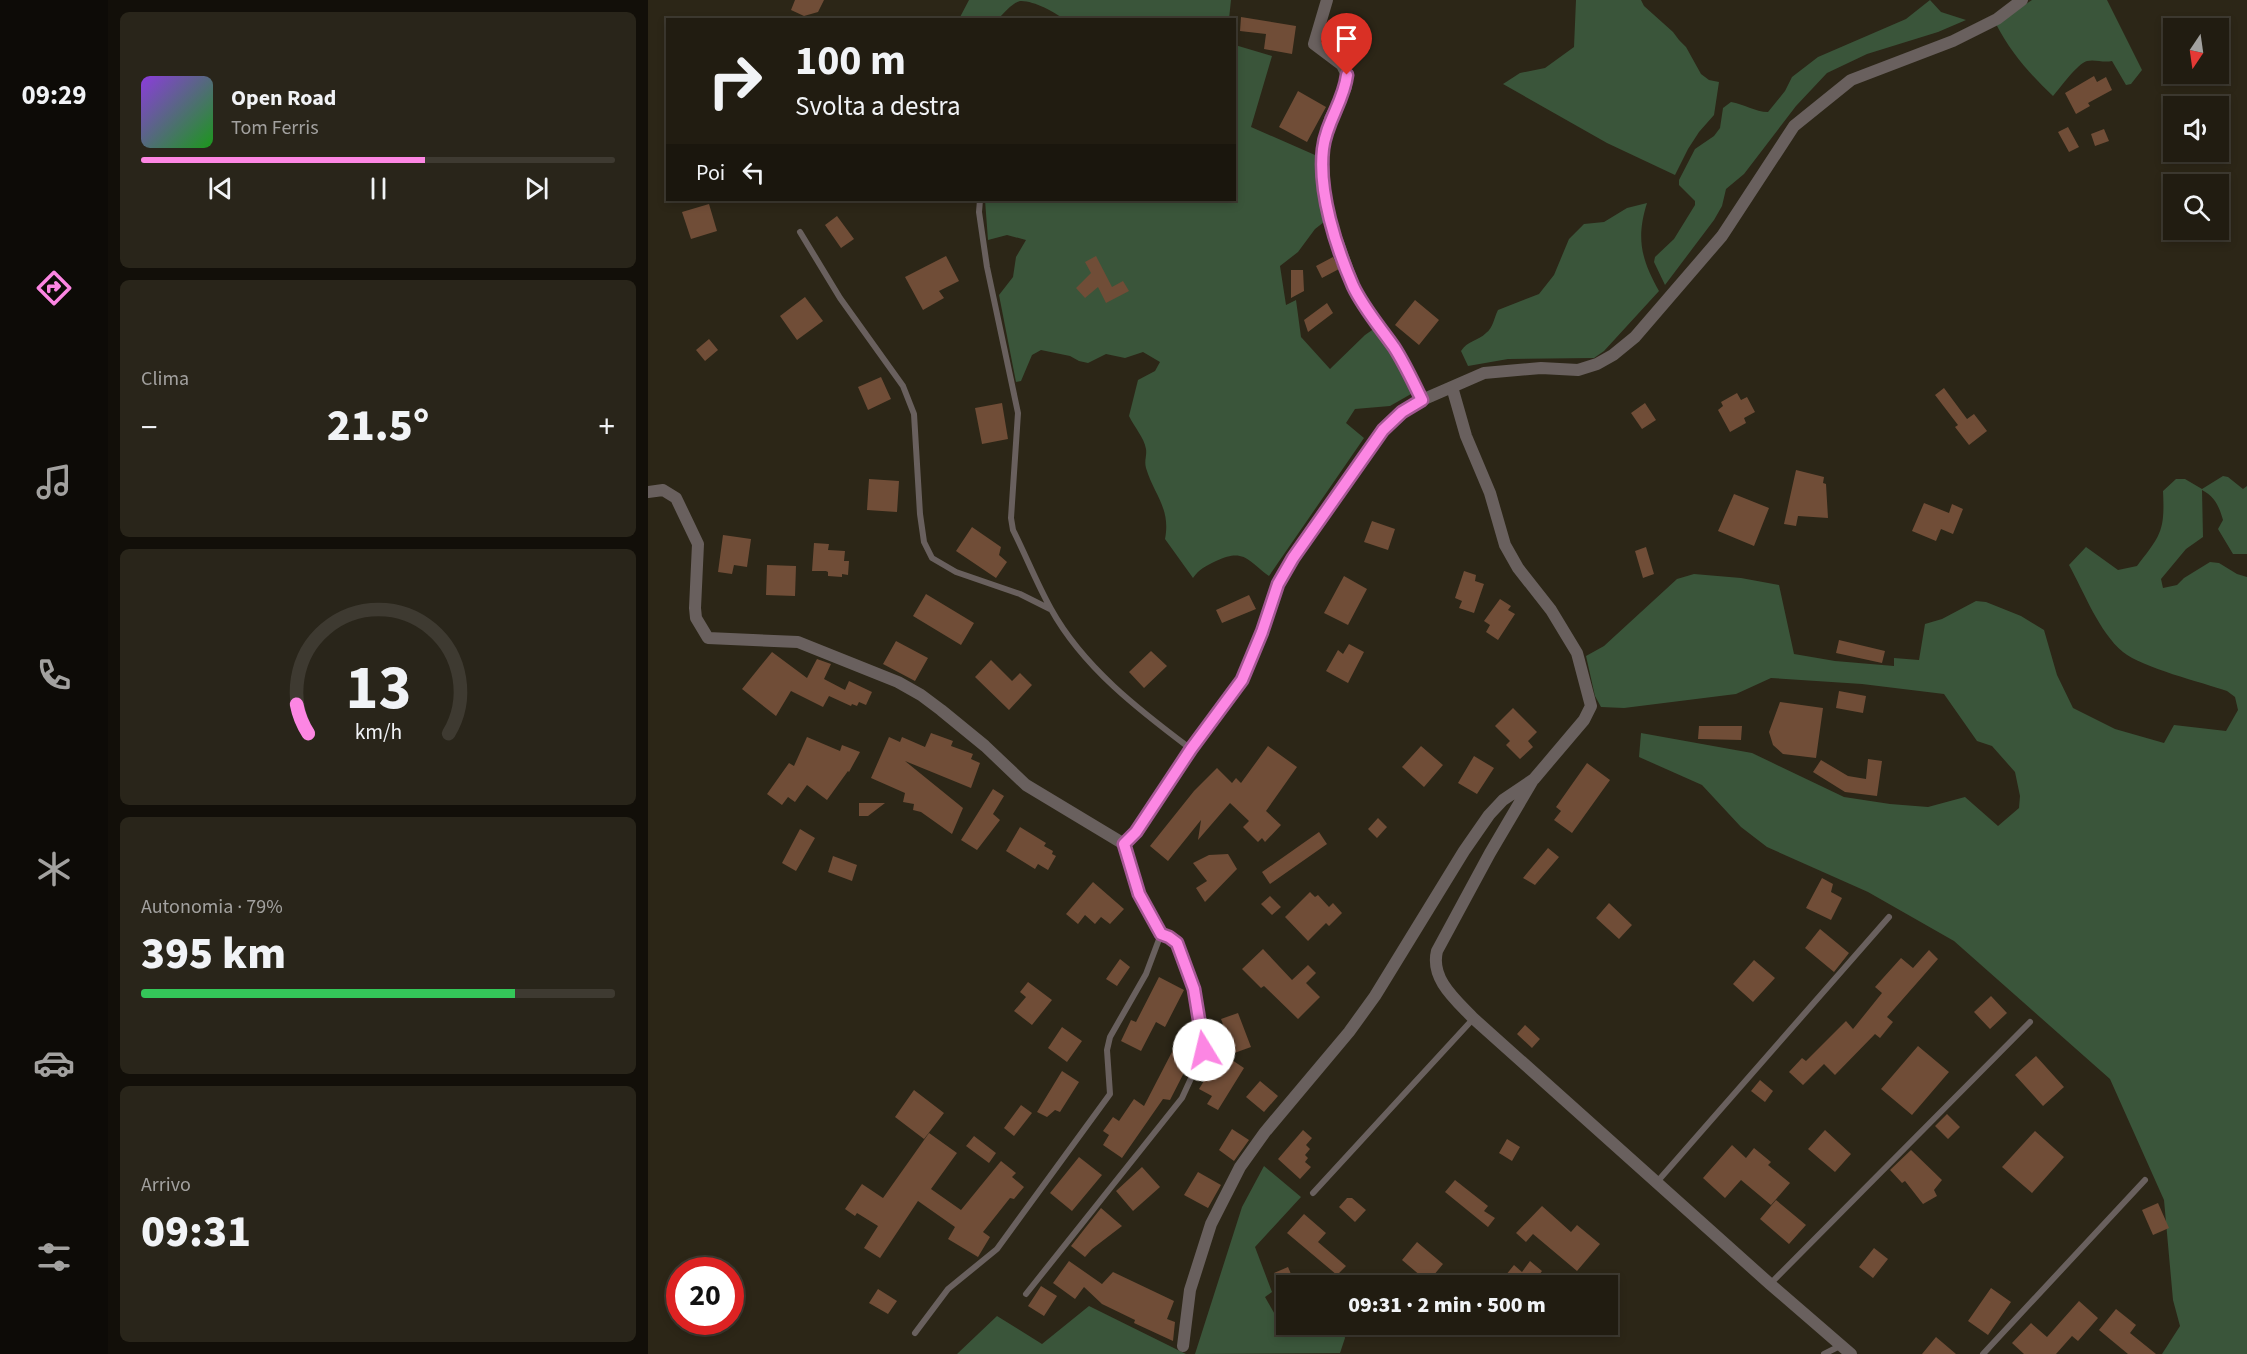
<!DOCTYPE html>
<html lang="it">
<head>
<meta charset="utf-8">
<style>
	:root { --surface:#211c11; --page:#29251a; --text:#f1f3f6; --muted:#a2a19f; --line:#3e3a31; --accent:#fc86e3 }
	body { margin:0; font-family:"Source Sans 3",sans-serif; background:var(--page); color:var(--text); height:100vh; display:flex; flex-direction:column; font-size:22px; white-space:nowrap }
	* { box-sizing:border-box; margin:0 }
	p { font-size:20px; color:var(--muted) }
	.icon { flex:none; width:33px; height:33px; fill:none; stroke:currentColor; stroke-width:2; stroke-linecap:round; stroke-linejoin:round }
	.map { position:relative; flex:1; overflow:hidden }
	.panel { display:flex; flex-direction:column; gap:12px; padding:12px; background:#120f09; width:540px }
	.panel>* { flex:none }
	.banner { position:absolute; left:18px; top:18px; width:570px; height:183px; border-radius:0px; box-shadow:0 3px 9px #0003,0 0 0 2px var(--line); background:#211c11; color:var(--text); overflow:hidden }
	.needle { width:39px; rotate:193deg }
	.tools { position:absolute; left:1515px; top:18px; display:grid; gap:12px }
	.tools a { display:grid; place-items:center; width:66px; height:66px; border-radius:0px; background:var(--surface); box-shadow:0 3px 9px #0003,0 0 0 2px var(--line); font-size:30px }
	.speed { position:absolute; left:18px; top:1257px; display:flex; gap:12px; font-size:30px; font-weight:700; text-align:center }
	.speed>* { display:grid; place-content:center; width:78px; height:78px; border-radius:50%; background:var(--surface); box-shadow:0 3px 9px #0003,0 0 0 2px var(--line); line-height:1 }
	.speed .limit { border:9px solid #d22; background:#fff; color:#111 }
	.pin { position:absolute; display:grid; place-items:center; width:51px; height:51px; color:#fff; margin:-62px -26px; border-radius:50% 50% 50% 0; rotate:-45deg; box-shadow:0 0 6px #0007 }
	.pin .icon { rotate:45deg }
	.me { position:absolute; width:66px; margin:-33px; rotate:351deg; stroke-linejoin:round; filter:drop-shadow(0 0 4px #0008) }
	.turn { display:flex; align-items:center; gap:21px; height:126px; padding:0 30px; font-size:27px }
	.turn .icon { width:78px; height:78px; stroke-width:2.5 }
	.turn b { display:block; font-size:42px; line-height:51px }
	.then { display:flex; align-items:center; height:57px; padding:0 30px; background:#0003; gap:12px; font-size:22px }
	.big { font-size:45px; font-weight:800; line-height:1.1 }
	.panel .card { flex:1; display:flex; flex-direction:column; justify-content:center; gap:9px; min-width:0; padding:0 21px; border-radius:9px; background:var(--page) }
	.panel .dial { align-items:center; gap:0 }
	.dial svg { height:156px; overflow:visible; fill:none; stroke:var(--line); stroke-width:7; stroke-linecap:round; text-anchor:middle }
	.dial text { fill:var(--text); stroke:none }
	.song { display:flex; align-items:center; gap:18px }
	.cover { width:72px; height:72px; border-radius:9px; background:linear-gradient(135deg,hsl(270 70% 55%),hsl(120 70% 35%)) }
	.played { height:6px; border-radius:3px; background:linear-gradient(90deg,var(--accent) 60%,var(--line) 60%) }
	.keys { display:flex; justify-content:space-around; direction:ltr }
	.heat { display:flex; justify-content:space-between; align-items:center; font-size:33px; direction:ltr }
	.charge { height:9px; border-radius:4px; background:linear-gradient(90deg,#34c759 79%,var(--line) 0) }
	.trip { position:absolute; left:628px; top:1275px; width:342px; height:60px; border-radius:0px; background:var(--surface); box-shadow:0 3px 9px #0003,0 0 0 2px var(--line); font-weight:800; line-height:60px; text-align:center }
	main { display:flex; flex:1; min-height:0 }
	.tabs { display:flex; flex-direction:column; width:108px; justify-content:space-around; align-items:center; background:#0d0b07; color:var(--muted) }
	.tabs .icon { width:42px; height:42px }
	.tabs .selected { color:var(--accent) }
	.tabs b { font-size:27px; color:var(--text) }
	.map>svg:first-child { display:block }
	.green { fill:#3a553a }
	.building { fill:#704d37 }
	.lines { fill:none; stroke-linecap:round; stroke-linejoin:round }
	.lane { stroke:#69605e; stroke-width:6 }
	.street { stroke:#69605e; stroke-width:12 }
	.route-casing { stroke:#a45794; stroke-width:15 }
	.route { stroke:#fc86e3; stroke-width:10 }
</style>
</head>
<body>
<main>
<nav class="tabs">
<b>09:29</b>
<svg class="icon selected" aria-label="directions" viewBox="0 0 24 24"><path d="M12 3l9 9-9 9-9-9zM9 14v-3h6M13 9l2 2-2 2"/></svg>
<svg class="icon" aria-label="music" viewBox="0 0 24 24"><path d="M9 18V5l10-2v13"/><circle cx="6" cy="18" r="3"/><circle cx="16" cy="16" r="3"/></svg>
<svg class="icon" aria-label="phone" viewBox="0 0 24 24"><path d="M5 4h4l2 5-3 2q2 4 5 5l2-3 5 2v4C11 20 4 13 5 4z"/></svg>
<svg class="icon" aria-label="climate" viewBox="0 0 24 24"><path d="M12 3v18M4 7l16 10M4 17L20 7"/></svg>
<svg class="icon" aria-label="car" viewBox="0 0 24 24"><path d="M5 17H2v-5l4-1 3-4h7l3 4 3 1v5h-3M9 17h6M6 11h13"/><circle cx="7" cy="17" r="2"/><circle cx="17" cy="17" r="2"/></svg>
<svg class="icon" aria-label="filters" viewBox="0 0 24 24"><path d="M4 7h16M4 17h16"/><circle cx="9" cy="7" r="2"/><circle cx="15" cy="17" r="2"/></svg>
</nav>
<section class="panel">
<div class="card">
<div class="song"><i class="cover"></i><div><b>Open Road</b><p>Tom Ferris</p></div></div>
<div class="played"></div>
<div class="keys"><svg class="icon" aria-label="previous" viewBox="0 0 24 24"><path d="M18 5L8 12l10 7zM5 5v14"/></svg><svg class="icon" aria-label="pause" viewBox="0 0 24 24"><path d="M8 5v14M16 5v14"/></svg><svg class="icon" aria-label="next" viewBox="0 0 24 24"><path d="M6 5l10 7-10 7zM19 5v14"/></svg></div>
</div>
<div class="card"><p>Clima</p>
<div class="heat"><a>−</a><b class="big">21.5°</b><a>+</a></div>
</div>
<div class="card dial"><svg viewBox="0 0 100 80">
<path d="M14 69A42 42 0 1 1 86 69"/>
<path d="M14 69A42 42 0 0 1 8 54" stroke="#fc86e3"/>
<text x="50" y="56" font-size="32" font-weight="700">13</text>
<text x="50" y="72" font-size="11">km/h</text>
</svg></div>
<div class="card"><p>Autonomia · 79%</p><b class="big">395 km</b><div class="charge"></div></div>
<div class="card"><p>Arrivo</p><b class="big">09:31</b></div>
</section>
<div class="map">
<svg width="1599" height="1354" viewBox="0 0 1599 1354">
	<rect width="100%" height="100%" fill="#2c2617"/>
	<path class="green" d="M321,0H583L581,19H415C408,12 384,0 372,1C364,3 356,13 350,19H311Z
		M928,0H993L996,6L1025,32L1031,40L1038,47L1053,74L1061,80L1071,82L1066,115L1051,132L1040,149L1027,175L959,143L855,84L872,73L897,68L926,47Z
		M1282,0L1293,12L1318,20L1290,32L1219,54L1179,73L1148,106L1096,174L1078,189L1074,206L1066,220L1017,285L1006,262L1007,257L1026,239L1047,205V201L1031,185V180L1047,149L1066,136L1072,128L1075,108L1083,102C1096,104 1107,112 1120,112L1137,91L1144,77L1170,57L1258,19Z
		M1384,0H1459L1494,70L1483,84L1478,85L1464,61C1455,63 1447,59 1439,61C1429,64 1413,87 1405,96C1382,74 1363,53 1348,24Z
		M587,45L624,56L603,127L667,155L676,222L667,229L650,252L632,266L638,305L648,300L653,337L682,369L717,335L727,328L736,339L764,390L763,394L742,406L707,409L698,423L716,438L621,576C599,560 596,548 568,561C558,566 551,569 545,578L517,539C523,508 506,495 498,468C496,461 499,456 498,449C496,437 486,427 481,416L490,380L507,371L512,362L495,352L477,358L458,354L440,363L431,361L422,356L393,350L384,355L373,381L368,382L351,295L365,277L368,257L378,240L359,235L340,240L337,200H586Z
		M999,203C988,238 993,259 1011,291L956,351L946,358L860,359L820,366L813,351C819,341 830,341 838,333C845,328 846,318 850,310L891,294L906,275L921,239L936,224L956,222L979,208Z
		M1575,476L1580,477L1595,489L1599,486V554H1585L1570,529L1575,520C1571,506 1567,497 1554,490L1555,537L1538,549L1513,579L1515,588L1529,585L1536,578L1562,562L1571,563L1589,574L1599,577V1354H1514L1532,1326L1525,1300L1516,1200L1462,1079L1306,941L1220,892L1119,847L1093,827L1054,785L991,757L993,733L1104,753L1196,797L1242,804L1280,807L1317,797L1350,826L1371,808L1372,796L1367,772L1344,746L1329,741L1296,694L1214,684L1123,678L1088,694L976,708L953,707L947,696L938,656L956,646L1029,579L1046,574L1093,578L1131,585L1146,654L1187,661L1246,666V658L1271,660L1277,624L1294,619L1328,601L1338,602L1373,616L1396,630L1409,675L1425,708L1467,729L1516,743L1526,725L1578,731L1590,710L1587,697L1579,691C1553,682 1495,668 1475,652C1451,632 1436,592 1421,565L1438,547L1470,570L1489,566C1513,535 1517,531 1515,491L1528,479H1537L1554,489Z
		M616,1166L653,1197L607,1247L624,1292L617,1297L629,1318L639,1316V1324L694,1325L697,1338L692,1353L547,1354L594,1207Z
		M441,1306L538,1354H309L349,1316L394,1344Z"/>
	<path class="building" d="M147,0H176L170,12L156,16L143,10Z
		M593,17L648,26L644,54L616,49L618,34L592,31Z
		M1446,76L1449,82L1458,77L1464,90L1440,103L1442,106L1428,114L1417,93Z
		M650,91L678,107L659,142L631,127Z
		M1420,127L1431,147L1421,152L1410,132Z
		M1456,129L1461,141L1447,146L1443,134Z
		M61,204L69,231L43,239L34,212Z
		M189,216L206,239L193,248L177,225Z
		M298,256L311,281L291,291L296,298L275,310L257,277Z
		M448,256L464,287L475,281L481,291L458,303L450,287L437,298L428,288L443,273L437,262Z
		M685,257L691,269L674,278L668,266Z
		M643,270H655L656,291L643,298Z
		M157,297L175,321L149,340L132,316Z
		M767,300L791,320L771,345L747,325Z
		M679,303L685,313L660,332L656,320Z
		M61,339L70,350L57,361L48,350Z
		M233,377L243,399L220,410L210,387Z
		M1296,388L1319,419L1326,414L1339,431L1321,445L1307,427L1310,425L1287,395Z
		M1089,393L1093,400L1099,397L1107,412L1096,418L1098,423L1082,432L1070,410L1075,406L1073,402Z
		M354,403L360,439L334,444L327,408Z
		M997,403L1008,420L994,429L983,413Z
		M1148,470L1176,477L1175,483L1178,484L1180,518L1150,516L1148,526L1136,524Z
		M221,479L251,481L249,512L219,510Z
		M1086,494L1121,508L1106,546L1070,531Z
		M1276,503L1301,513L1304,504L1315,509L1305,534L1293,529L1288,541L1264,531Z
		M724,521L747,529L740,550L716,542Z
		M324,527L353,547L351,555L359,562L348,578L308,551Z
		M75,535L103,539L99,567L86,565L84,574L70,572Z
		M166,543L181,544L180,550L197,551L196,561H201L200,575L194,574V577L180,576V572L178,571H164Z
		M998,547L1006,574L995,578L987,551Z
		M119,565L148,566L147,596L118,595Z
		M816,571L828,575L827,581L836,584L826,613L811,608L814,601L807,598Z
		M696,576L719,589L700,625L676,613Z
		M278,594L326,623L313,645L265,616Z
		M601,595L608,609L574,623L568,610Z
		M852,599L863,606L860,610L867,614L850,640L838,632L842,625L836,621Z
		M1191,640L1237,651L1234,663L1188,653Z
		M248,641L280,658L267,681L235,664Z
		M701,644L716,652L700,683L678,671L690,650L695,654Z
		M503,651L519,666L496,688L481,672Z
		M124,652L159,678L169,659L183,664L176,679L197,690L201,681L224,692L218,705L211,702L209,706L204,704L203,706L181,696L175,707L143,691L128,716L94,689Z
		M343,660L364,681L372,673L384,685L361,710L327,677Z
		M1191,691L1218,696L1215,713L1188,708Z
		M1132,702L1175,708L1168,758L1135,754L1125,745L1121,732Z
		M865,708L889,732L880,741L885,747L872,759L858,745L862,741L847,726Z
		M1051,726H1094L1093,740L1050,739Z
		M283,733L305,741L303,746L325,754L323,759L332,763L323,788L257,761L315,808L304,834L273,812L265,810L266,804L255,802L257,793L223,778L241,737L252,742L254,737L277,747Z
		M159,737L192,751L194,745L212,752L201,772L200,771L179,800L159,785L147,802L140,797L134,805L119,794L141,763L146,766Z
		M620,746L649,767L618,811L633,825L617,842L614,838L610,842L595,827L601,821L582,803L550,840L553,820L520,861L502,846L546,791L569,768L584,783L588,778L593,783Z
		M773,746L795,765L776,787L754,767Z
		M826,756L846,768L829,794L810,783Z
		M1220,759L1234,761L1229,796L1197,792L1165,772L1173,760L1200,776L1218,779Z
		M939,763L962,780L924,833L906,820L913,811L908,807Z
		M345,789L356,796L345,814L352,820L329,850L313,840Z
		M211,803H237L220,816H211Z
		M730,818L739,827L729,838L720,829Z
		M372,827L398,843L396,846L405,851L404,854L408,856L400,870L390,864L387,869L358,851Z
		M152,829L167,838L148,871L134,863Z
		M671,832L679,844L622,884L614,872Z
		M900,848L911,857L887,885L875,878Z
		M580,854L589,869L557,902L548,888L559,881L545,863L561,855Z
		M185,856L209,865L204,881L180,872Z
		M1174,878L1185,884L1183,892L1194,898L1183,920L1158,908Z
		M445,882L476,909L462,924L453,917L447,924L437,915L430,924L418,914Z
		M662,892L667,897L670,895L681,907L685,903L694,913L681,926L678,923L660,941L637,917Z
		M622,896L633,907L624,915L613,904Z
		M961,903L984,925L971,939L948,918Z
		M1172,929L1201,953L1186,972L1157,948Z
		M615,949L644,980L660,965L668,973L658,983L672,997L650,1019L616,986L613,988L594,969Z
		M1281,950L1290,959L1239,1017L1245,1022L1232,1038L1227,1034L1187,1075L1176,1064L1155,1085L1141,1072L1154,1058L1158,1061L1198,1021L1205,1029L1234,993L1227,987L1253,958L1265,968Z
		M472,959L482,967L469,986L458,979Z
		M1106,960L1127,978L1105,1002L1085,984Z
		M511,977L536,990L517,1027L508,1022L493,1051L473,1041L483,1020L488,1022Z
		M380,982L404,1000L384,1025L366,1011L378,997L372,992Z
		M1343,996L1359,1013L1342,1029L1326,1012Z
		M590,1013L603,1047L578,1056L596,1068L570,1110L559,1104L564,1096L551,1089L581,1040L573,1019Z
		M877,1025L892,1039L884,1048L869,1034Z
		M414,1027L434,1041L419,1062L400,1048Z
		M1270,1046L1301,1072L1264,1115L1233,1089Z
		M525,1050L543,1059L522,1100L515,1099L474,1158L455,1145L461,1135L455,1131L465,1117L471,1121L486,1099L496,1106Z
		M1388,1056L1416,1087L1395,1106L1367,1075Z
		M414,1071L431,1082L412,1112L407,1110L399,1117L389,1112Z
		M1112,1080L1125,1091L1117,1102L1103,1091Z
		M612,1081L630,1096L616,1112L598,1097Z
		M266,1090L296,1113L276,1139L247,1117Z
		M373,1105L384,1113L366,1136L356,1128Z
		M1299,1114L1312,1127L1300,1139L1287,1126Z
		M584,1129L601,1140L586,1161L571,1150Z
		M655,1130L664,1138L658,1145L662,1149L657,1155L660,1158L657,1162L663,1167L652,1179L630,1159Z
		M1177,1130L1203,1154L1187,1172L1160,1149Z
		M1387,1131L1416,1157L1384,1193L1354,1167Z
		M281,1133L309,1153L283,1189L313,1210L353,1161L368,1173L364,1177L376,1187L366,1199L362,1198L335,1232L342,1237L330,1257L300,1239L307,1227L270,1201L232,1258L216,1248L230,1226L209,1213L207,1216L197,1209L214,1184L235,1198Z
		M326,1136L348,1153L341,1163L318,1146Z
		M859,1139L872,1147L864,1161L851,1153Z
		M1084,1145L1098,1158L1106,1148L1123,1162L1120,1165L1142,1183L1123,1205L1093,1180L1077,1198L1055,1178Z
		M1263,1150L1294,1180L1286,1190L1289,1196L1275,1204L1257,1181L1254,1183L1242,1170Z
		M431,1157L454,1175L424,1211L402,1193Z
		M494,1167L512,1187L485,1211L468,1191Z
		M550,1172L573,1185L560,1208L536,1195Z
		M807,1180L840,1206L836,1211L847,1218L840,1227L797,1192Z
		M699,1198H704L718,1210L707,1222L691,1207Z
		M1128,1200L1158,1225L1141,1244L1112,1219Z
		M1510,1203L1521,1228L1505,1235L1494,1210Z
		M894,1206L923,1232L929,1225L952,1244L929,1271L885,1234L878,1242L868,1233Z
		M453,1208L474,1226L444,1249L437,1257L423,1246Z
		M656,1214L678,1233L670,1242L698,1266L689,1275L639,1233Z
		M769,1242L795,1264L780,1282L754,1260Z
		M1226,1248L1240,1259L1225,1278L1211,1267Z
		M421,1261L454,1284L465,1272L526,1301L519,1319L527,1322L525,1341L486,1323L487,1320L454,1304L436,1287L427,1299L405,1283Z
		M882,1261L894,1271L883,1286H849L866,1265L874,1272Z
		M640,1267L646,1281L633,1287L626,1273Z
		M393,1286L409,1296L396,1316L380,1306Z
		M1343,1288L1363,1302L1340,1335L1320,1321Z
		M230,1289L249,1301L240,1314L221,1303Z
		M1431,1301L1450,1318L1430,1341L1424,1336L1408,1354H1376L1364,1343L1383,1323L1399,1337Z
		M1468,1309L1488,1325L1482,1333L1508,1354H1480L1451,1330Z
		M1288,1337L1308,1354H1274Z"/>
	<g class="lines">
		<path class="lane" d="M332,200L331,212L339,267L370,413L363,518L365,530C378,556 389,584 403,609C435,667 491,710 543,749
			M152,232L192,298L255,386L266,414L272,514L276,542L284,558L308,572L372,594L402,609
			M1009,1182L1241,917
			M665,1193L825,1019
			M1122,1284L1382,1022
			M378,1294L534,1098L556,1050L546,989L537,964L529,943L521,937L513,934
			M267,1333L300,1289L349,1249L462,1094L459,1050L462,1037L498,974L513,934L491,894L476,845
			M1176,1354L1194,1345
			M1335,1354L1497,1180"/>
		<path class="street" d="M679,0L666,44L694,65L699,75L698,87L682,119L675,149L676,196L685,229L706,287L718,309L747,349L774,400
			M0,492L15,490L28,498L50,544L47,608L48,618L60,638L150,642L250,682L273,695L293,710L337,746L378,785L476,844L488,832L543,749L594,680L614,632L630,584L645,558L735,430L754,412L774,400L836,373L893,368L930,370L949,364L965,355L987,337L1074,236L1146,126L1203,80L1305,41L1349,19L1374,0
			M885,780L842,853L789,951C782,979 808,1000 825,1018L1122,1284L1203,1354
			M535,1346L542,1290L563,1224L592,1167L617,1132L701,1032L727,996L816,851L841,815L855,800L886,779L936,720L943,706L929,653L903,610L870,568L857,545L842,493L818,436L804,387"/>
	</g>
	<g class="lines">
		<g class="route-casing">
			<path id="route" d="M556,1050L546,989L529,943L521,937L513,934L491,894L476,844L488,832L543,749L594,680L614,632L630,584L645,558L735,430L754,412L774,400C765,382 757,364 746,347C732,327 716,309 705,286C688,247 670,192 675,149C678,122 696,101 699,75"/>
		</g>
		<use href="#route" class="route"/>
	</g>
</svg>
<div class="tools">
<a><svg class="needle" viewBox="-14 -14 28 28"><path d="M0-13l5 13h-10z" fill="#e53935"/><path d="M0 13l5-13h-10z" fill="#a2a19f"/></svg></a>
<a><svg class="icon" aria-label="sound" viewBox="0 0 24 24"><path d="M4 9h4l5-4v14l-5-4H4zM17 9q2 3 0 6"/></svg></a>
<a><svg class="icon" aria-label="search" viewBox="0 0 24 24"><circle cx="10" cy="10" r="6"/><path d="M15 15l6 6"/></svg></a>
</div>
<div class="speed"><div class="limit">20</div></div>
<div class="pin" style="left:699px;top:75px;background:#d93025"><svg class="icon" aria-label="arrive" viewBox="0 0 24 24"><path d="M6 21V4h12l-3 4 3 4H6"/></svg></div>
<svg class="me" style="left:556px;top:1050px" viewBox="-20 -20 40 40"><circle r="19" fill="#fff"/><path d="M0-13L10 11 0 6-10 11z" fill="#fc86e3"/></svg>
<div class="trip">09:31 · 2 min · 500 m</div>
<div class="banner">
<div class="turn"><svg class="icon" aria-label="right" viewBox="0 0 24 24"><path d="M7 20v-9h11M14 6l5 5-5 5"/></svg><div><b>100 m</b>Svolta a destra</div></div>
<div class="then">Poi<svg class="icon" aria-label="left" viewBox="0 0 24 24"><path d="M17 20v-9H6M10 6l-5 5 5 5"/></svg></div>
</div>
</div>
</main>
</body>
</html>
